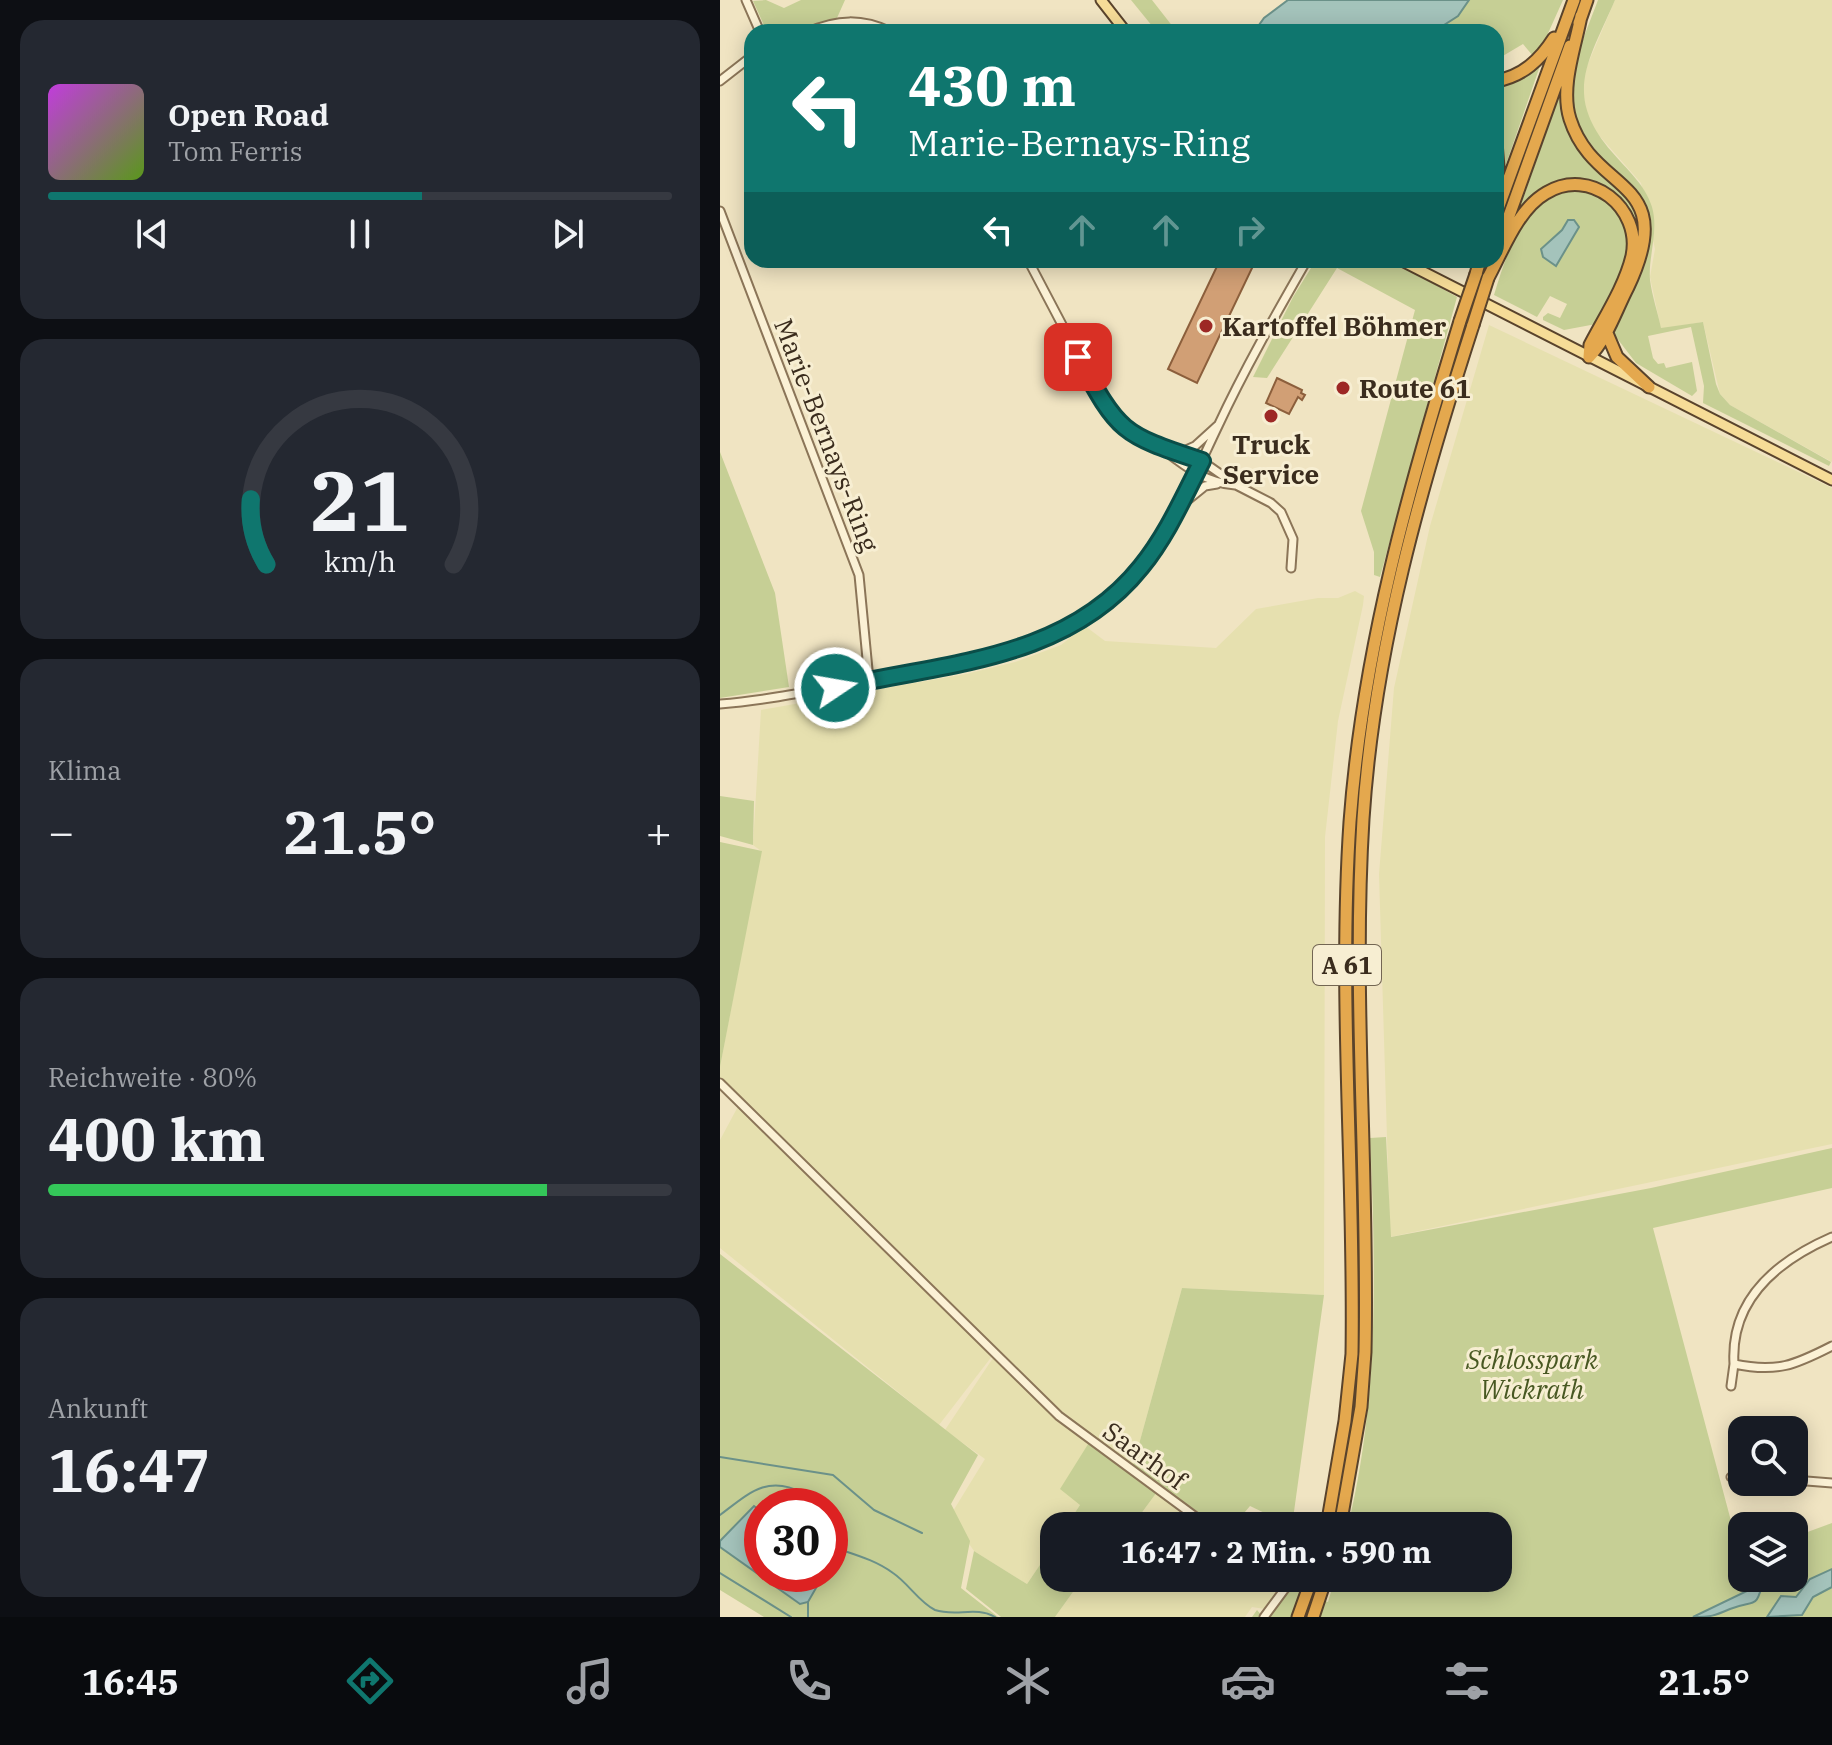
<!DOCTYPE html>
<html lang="de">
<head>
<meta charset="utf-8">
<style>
	:root { --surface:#171b24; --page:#242831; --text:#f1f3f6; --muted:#9ea1a6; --line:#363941; --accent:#0f766e }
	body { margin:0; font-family:"IBM Plex Serif",serif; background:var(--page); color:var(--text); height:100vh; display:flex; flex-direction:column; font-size:30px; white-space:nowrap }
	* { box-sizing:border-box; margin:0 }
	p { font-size:26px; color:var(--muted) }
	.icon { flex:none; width:44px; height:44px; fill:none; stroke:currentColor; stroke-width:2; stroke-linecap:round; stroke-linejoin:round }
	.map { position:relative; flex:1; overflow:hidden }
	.details { display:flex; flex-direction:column; gap:20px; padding:20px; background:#0d0f14; width:720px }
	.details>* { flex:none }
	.guide { position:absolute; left:24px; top:24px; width:760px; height:244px; border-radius:24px; box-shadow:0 4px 20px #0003; background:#0f766e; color:#fff; overflow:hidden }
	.controls { position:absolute; left:1008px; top:1416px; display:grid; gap:16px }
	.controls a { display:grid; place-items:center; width:80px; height:80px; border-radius:16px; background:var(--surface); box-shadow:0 4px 20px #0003; font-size:40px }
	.speed { position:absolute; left:24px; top:1488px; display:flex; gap:16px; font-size:40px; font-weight:700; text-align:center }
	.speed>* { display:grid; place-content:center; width:104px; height:104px; border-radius:50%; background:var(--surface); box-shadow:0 4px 20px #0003; line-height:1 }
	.speed .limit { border:12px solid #d22; background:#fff; color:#111 }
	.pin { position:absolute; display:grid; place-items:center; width:68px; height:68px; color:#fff; margin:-34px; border-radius:16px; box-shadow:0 4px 12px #0006 }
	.me { position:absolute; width:88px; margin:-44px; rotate:78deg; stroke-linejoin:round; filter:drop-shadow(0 0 6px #0008) }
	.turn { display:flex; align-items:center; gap:28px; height:168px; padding:0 32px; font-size:36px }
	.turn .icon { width:104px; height:104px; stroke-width:2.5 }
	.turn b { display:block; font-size:56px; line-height:68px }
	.lanes { display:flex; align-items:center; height:76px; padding:0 32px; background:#0003; justify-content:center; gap:40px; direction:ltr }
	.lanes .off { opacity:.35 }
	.big { font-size:60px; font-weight:700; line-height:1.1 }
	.details .tile { flex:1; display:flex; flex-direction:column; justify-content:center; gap:12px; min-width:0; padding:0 28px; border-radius:24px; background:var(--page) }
	.details .dial { align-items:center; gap:0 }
	.dial svg { height:208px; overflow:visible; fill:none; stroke:var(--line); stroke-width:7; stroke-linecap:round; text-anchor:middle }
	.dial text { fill:var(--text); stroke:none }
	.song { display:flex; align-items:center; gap:24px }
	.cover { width:96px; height:96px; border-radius:12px; background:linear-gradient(135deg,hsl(290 70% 55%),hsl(90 70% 35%)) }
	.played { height:8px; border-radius:4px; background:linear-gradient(90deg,var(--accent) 60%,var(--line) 60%) }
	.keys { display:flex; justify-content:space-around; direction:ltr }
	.heat { display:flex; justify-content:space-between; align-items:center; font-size:44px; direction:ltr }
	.charge { height:12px; border-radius:6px; background:linear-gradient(90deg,#34c759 80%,var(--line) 0) }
	.trip { position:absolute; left:320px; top:1512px; width:472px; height:80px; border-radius:24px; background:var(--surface); box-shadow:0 4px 20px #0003; font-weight:700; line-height:80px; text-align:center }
	.menu { display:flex; height:128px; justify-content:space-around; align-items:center; background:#090b0e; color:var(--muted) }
	.menu .icon { width:56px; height:56px }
	.menu .selected { color:var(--accent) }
	.menu b { font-size:36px; color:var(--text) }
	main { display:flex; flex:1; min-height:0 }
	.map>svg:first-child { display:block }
	.farmland { fill:#e6e0af }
	.green { fill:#c6cf95 }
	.water { fill:#a4c3bb; stroke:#6b9189; stroke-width:2 }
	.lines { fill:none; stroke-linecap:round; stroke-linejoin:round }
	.stream { stroke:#6b9189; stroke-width:2 }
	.building { fill:#d19f75; stroke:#8c5f3c; stroke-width:2 }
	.minor-casing { stroke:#8b7558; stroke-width:11 }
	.major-casing { stroke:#59432c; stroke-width:13 }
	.highway-casing { stroke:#59432c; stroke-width:15 }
	.minor { stroke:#fbf1d5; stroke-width:7 }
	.major { stroke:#f6dc97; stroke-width:9 }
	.highway { stroke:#e4a84e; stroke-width:11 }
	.highway-bridge-casing { stroke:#59432c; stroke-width:15; stroke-linecap:butt }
	.highway-bridge { stroke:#e4a84e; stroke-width:11 }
	.route-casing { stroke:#0a4d48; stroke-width:20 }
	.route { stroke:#0f766e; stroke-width:14 }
	.poi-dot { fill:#9d2825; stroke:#f7eed2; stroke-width:3 }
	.labels { text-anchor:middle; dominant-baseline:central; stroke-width:6; stroke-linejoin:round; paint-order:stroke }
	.shield { fill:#f7eed2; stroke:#736653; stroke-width:2 }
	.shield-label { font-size:24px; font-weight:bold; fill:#3a2c1d }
	.poi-label { font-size:26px; font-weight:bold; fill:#3a2c1d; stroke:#f7eed2; text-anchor:start }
	.street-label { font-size:26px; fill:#3a2c1d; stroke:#f7eed2 }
	.park-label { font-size:26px; font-style:italic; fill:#485822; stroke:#f7eed2 }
</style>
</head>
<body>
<main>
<section class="details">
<div class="tile">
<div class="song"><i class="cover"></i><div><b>Open Road</b><p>Tom Ferris</p></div></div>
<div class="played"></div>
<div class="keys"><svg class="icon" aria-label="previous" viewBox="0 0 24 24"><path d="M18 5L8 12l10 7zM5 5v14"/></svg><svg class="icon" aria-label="pause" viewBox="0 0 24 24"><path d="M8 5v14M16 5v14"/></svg><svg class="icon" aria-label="next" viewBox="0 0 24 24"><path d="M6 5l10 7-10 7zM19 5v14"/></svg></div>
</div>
<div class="tile dial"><svg viewBox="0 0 100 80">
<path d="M14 69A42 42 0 1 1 86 69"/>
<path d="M14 69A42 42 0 0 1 8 44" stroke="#0f766e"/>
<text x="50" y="56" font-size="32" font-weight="700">21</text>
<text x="50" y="72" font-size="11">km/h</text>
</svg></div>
<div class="tile"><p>Klima</p>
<div class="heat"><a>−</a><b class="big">21.5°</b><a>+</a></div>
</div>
<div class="tile"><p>Reichweite · 80%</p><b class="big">400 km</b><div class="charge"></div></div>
<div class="tile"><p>Ankunft</p><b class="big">16:47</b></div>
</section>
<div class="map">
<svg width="1112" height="1617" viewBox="0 0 1112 1617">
	<rect width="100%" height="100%" fill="#f0e4c2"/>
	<path class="farmland" d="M895,0H1112V462L1010,405L1000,394L983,322L941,329L930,277L935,249L921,183L876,132L867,115L864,98L863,82L867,66Z
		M769,325L1112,488V1144L670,1237L659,874L674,688L710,526Z
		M635,591L644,596L643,605L618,721L605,837L604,1295L462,1288L413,1466L346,1418L276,1351L219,1425L0,1248V1140L22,1099L0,1078V1067L41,851L33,845L41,710L246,674L295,662L341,645L365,626L385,641L496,648L536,609L598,598H618Z
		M273,1358L332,1415L370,1441L360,1505L346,1526H334V1544L307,1584L254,1551L230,1516L265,1459L225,1430Z
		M437,1492L483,1526H412Z
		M363,1578H553L563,1585L545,1609L532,1607L525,1617H335Z"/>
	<path class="green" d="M46,0L64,8L81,0H125L117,18L76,32H47L33,1Z
		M411,0H432L457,32H437Z
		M749,0H843L825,40L813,56L803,44L776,60V32H713L738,16Z
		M878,0H895C869,61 842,94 892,152C907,170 925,184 932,207C939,231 928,257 930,280C932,296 938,313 941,328L983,322L996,384L1000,394L1010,405L1111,462L1109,466L983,403L984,386L971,327L928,336L933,358L938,364L944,363L946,368L972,362L977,391L972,396L916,363L893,333C898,292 938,269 927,217C923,196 907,182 892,168C830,106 851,72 878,0Z
		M821,63L784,170L776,133V84Z
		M842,88L851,125L901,184L920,218L913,262L904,204L849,182L796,218Z
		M859,189C942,207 900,275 876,324L844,330L823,320V317L828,313L840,318L847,304L830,296L817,317L774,295C788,249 805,194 859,189Z
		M596,260H671L737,297L660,577L654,575V552L641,511L695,310L617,268L547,378L533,377L573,297Z
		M0,452L55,593L69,687L0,698Z
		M0,796L34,801L33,845L0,836Z
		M0,842L42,851L0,1067Z
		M666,1137L671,1237L931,1188L1112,1148V1188L933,1228L1019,1551L1022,1552V1578H1074V1537L1112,1523V1617H532L537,1610L543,1617L567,1586L608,1602L615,1578H778V1526H628C659,1399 656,1268 650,1138Z
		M0,1254L258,1455L231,1504L250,1541L241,1588L278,1617H44L0,1590V1547L79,1604L104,1574H110V1506H42V1512L34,1506L0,1541Z
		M462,1288L604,1295L572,1526L530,1506L513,1526H498L413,1466Z
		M370,1441L437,1492L412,1526H346L360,1505L340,1489Z
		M334,1544V1578H363L335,1617H281L246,1589L254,1551L307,1584Z"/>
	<path class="water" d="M568,0H749L738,16L713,32H534L544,18Z
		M848,220H854L859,227L836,266L823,257L821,249L842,230Z
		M34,1506L42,1512V1574H104L88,1602L80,1604L0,1547V1541Z
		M1112,1569V1587L1093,1597L1082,1615L1047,1617L1061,1596L1076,1597L1090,1579Z
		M1035,1578H1044C1036,1611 1036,1599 1010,1609C994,1616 991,1617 973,1617L1027,1591Z"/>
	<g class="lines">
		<path class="stream" d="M0,1457L113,1475L154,1510L202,1533
			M0,1515C28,1494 47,1474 83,1493L85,1506
			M110,1546C132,1554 154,1559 173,1573C188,1583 199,1602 215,1610C236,1617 256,1606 275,1617
			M0,1573L71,1617
			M88,1602V1617"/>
	</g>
	<path class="building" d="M500,260H520L533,266L477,383L448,369Z
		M557,378L582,390L581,393L585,395L582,400L578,397L569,414L546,403Z"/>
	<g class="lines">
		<g class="minor-casing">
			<path id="minor" d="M26,0L40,32
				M88,32C117,19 142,18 171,32
				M0,81L32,56
				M0,211L139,575L149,680
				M308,260L390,416L417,437L482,461L516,485L551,503L561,512L573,539L571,568
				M445,451C467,468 487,483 515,485
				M459,453L475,446L497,426
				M464,503L485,486L497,484
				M0,704C51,700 100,689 150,680C249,661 356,652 423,565C455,523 475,474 498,426C524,370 556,314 587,260
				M0,1083L339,1416L488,1526
				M1112,1237C1057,1261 1010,1299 1014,1364C1057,1373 1075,1365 1112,1346
				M1011,1386L1014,1364
				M1011,1477L1022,1474
				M1074,1480L1112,1483
				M544,1617L567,1586L557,1578"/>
		</g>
		<g class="major-casing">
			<path id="major" d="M381,0L406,32
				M680,260L1112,480"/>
		</g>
		<g class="highway-casing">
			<path id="highway" d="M861,16C855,48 840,87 850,119C874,195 960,177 908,287C896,310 887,339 869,357
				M859,23L867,0
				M776,81C803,76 820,60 834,38
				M776,142L780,193
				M776,214L854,0
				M776,252L850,46
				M756,274L760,260
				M768,278C783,250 798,209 826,193C870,166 922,208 912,256C905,286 884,318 870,345L869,357
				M886,331L897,357L929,387
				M607,1526L625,1421L632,1354C635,1177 618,999 630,822C643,648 689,487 740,321
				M620,1526L641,1407L645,1352C649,1174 632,997 643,819C654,649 701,486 753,325
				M578,1617L592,1578
				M593,1617L606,1578"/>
		</g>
		<use href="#minor" class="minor"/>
		<use href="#major" class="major"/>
		<use href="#highway" class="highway"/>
		<g class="highway-bridge-casing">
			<path id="highway-bridge" d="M740,321L756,274
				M753,325L768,278"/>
		</g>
		<use href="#highway-bridge" class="highway-bridge"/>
	</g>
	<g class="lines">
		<g class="route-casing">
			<path id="route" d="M115,688C223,663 346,661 421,567C447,535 463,498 482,461C401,434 399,433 358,357"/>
		</g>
		<use href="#route" class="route"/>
	</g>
	<g class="poi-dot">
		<circle cx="486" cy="326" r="8"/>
		<circle cx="623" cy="388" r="8"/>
		<circle cx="551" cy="416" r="8"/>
	</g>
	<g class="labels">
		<rect class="shield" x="593" y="945" width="68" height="40" rx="6"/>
		<g class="shield-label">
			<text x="627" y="965">A 61</text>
		</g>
		<g class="poi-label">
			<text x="502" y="326">Kartoffel Böhmer</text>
			<text x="639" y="388">Route 61</text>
			<text x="551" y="444" text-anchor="middle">Truck<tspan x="551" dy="30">Service</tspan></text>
		</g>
		<g class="street-label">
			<text transform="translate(107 435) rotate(69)">Marie-Bernays-Ring</text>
			<text transform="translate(425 1455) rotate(36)">Saarhof</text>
		</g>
		<g class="park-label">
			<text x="812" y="1359">Schlosspark<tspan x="812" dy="30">Wickrath</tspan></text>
		</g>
	</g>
</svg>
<div class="controls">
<a><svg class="icon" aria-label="search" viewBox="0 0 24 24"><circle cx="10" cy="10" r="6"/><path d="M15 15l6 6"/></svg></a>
<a><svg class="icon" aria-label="layers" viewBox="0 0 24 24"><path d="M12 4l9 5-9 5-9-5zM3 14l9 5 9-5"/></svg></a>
</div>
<div class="speed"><div class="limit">30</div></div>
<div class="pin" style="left:358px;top:357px;background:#d93025"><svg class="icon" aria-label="arrive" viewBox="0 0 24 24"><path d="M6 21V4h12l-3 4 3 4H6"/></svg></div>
<svg class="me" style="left:115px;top:688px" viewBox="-20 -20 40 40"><circle r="17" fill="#0f766e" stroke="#fff" stroke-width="3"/><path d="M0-11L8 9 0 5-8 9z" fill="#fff"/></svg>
<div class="trip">16:47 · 2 Min. · 590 m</div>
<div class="guide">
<div class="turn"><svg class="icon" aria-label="left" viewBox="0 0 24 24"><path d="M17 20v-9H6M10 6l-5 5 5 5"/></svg><div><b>430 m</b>Marie-Bernays-Ring</div></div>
<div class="lanes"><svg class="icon" aria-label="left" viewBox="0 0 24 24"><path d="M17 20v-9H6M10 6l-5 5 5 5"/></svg><svg class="icon off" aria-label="ahead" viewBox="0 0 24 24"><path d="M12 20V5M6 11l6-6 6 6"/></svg><svg class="icon off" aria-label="ahead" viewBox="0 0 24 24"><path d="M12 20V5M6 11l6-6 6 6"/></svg><svg class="icon off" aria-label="right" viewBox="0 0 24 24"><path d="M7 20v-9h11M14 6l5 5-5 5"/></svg></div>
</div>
</div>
</main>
<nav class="menu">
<b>16:45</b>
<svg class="icon selected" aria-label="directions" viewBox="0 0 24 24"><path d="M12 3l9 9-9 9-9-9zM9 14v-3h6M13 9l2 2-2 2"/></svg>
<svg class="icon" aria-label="music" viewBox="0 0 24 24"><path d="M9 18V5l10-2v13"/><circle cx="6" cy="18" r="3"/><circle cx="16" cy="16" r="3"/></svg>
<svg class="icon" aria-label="phone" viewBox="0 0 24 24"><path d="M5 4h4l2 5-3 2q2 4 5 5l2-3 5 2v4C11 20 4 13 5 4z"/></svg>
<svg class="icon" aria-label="climate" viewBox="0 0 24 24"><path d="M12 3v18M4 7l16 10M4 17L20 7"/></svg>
<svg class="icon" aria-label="car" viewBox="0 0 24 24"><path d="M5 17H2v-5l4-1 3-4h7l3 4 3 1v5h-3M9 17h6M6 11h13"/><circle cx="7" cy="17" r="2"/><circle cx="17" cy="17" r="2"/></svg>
<svg class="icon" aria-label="filters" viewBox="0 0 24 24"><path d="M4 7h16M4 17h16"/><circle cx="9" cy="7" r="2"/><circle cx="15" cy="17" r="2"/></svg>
<b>21.5°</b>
</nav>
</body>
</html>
